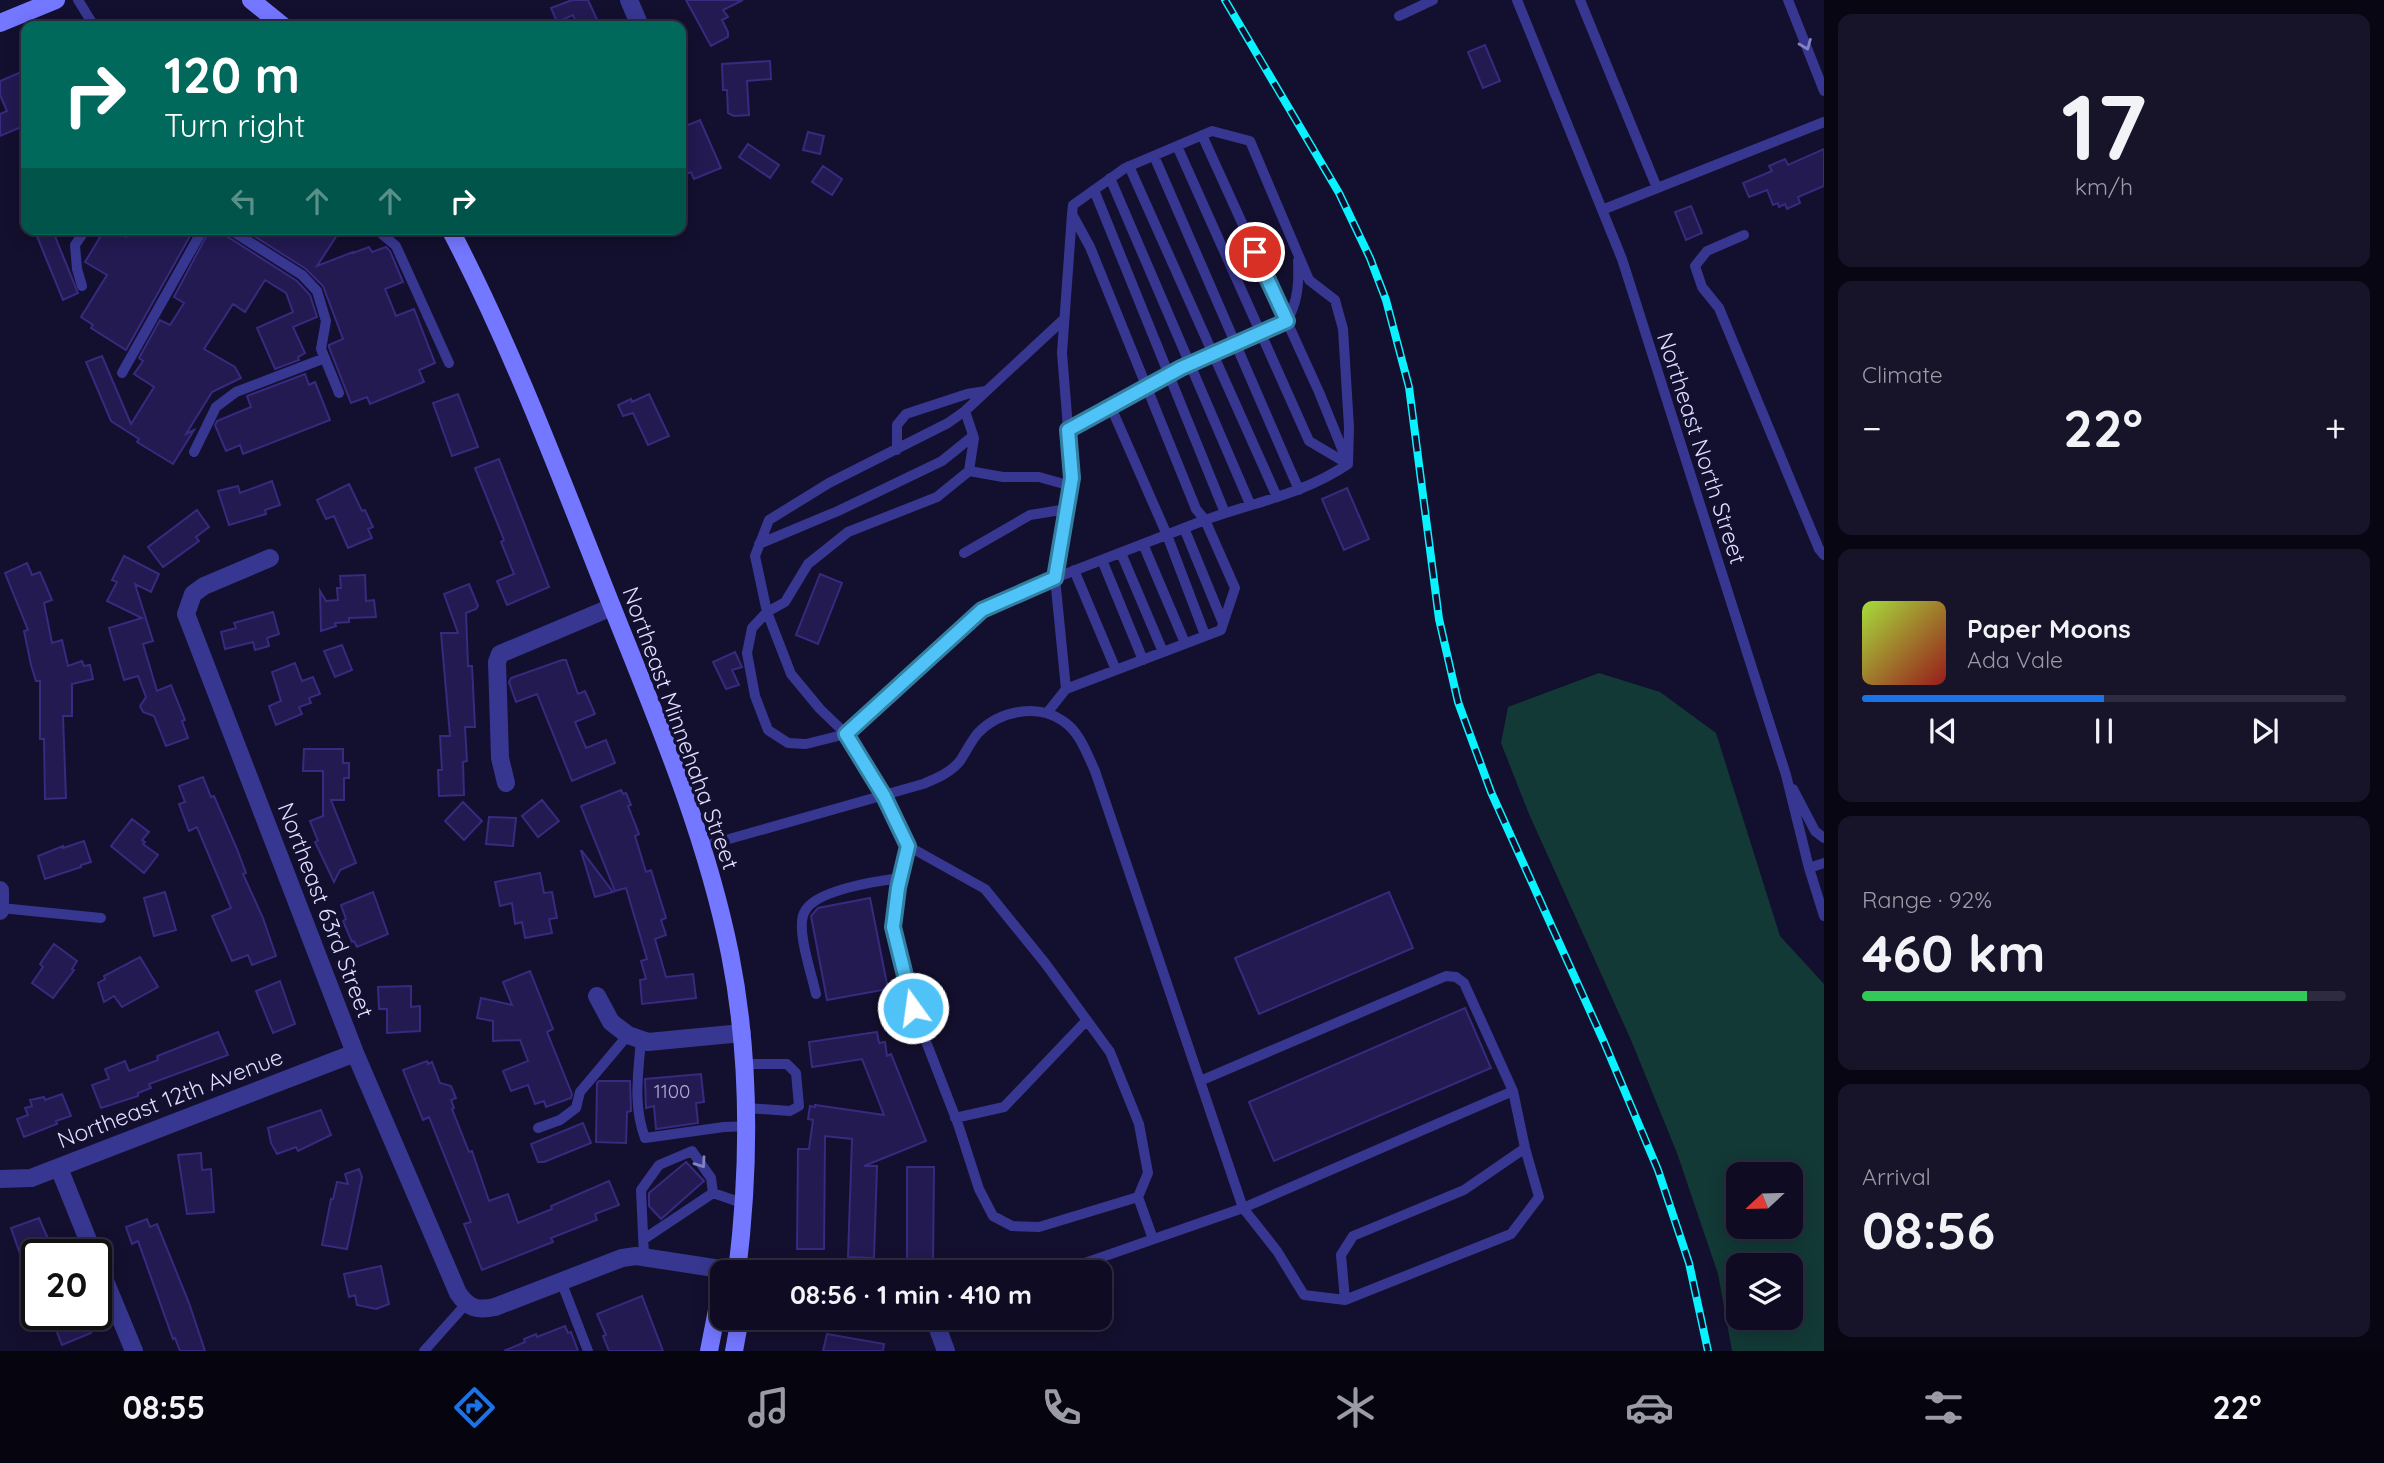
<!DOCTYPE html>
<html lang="en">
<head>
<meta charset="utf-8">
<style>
	:root { --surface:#0e0b22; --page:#17142a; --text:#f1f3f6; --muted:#9b9ba5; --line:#2e2b40; --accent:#1a73e8 }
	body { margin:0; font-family:Quicksand,sans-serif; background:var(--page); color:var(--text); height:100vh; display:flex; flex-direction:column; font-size:26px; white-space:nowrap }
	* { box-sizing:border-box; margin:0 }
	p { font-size:23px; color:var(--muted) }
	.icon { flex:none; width:38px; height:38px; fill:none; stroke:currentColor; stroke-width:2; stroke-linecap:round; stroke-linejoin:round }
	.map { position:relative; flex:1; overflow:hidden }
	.sheet { display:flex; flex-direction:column; gap:14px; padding:14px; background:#080613; width:560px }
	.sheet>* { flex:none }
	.guide { position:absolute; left:21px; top:21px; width:665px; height:214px; border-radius:14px; box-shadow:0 4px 18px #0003,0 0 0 2px var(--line); background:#00695c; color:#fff; overflow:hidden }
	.needle { width:46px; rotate:248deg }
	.controls { position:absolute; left:1726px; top:1162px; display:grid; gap:14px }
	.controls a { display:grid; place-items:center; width:77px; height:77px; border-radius:14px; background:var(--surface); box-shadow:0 4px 18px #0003,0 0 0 2px var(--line); font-size:35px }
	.speed { position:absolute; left:21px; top:1239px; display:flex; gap:14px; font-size:35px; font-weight:700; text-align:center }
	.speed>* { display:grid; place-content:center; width:91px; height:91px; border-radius:50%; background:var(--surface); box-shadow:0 4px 18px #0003,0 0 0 2px var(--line); line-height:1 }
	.speed .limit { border:4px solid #111; border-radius:10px; background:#fff; color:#111 }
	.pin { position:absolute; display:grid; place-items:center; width:60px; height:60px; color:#fff; margin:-30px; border:4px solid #fff; border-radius:50%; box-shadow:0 2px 7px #0007 }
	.me { position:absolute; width:77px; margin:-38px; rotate:346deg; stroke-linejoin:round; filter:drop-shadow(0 0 5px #0008) }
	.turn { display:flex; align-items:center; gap:24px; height:147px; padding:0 28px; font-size:32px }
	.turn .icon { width:91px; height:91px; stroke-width:2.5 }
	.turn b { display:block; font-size:49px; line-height:60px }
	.lanes { display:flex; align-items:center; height:66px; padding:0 28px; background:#0003; justify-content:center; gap:35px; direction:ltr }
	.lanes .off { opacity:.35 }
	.big { font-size:52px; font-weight:700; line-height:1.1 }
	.sheet .widget { flex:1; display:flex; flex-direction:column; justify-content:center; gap:10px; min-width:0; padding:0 24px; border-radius:14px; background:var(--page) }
	.sheet .dial { align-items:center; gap:0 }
	.dial b { font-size:91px; line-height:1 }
	.song { display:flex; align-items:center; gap:21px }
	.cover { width:84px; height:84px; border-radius:10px; background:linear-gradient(135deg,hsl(80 70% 55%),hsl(0 70% 35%)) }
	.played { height:7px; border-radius:4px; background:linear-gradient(90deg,var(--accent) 50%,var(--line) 50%) }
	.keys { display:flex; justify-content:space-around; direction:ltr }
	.heat { display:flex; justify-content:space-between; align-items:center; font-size:38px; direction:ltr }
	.charge { height:10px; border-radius:5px; background:linear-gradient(90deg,#34c759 92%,var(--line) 0) }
	.trip { position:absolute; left:710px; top:1260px; width:402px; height:70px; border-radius:14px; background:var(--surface); box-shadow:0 4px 18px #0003,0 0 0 2px var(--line); font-weight:700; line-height:70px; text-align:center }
	.menu { display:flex; height:112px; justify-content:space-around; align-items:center; background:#06040e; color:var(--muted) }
	.menu .icon { width:49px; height:49px }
	.menu .on { color:var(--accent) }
	.menu b { font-size:32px; color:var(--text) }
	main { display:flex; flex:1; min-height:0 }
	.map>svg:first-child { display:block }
	.green { fill:#123936; fill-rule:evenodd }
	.building { fill:#221a51; stroke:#372a7f; stroke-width:2 }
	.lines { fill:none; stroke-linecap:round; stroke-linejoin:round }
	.lane { stroke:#373791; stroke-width:10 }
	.street { stroke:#373791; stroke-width:18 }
	.secondary { stroke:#7477ff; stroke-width:18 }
	.rail-casing { stroke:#09f2ff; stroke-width:8 }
	.rail { stroke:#130f2e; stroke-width:5; stroke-dasharray:16; stroke-linecap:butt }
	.oneway { stroke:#8382c2 }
	.route-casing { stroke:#337fa1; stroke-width:18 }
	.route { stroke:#4fc3f7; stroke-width:12 }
	.labels { text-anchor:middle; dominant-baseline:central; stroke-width:7; stroke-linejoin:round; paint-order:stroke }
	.number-label { font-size:19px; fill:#b0acd4 }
	.street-label { font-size:23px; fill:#dfddff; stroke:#130f2e }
</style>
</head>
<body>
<main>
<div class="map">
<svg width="1824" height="1351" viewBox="0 0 1824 1351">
	<rect width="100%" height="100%" fill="#130f2e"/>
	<path class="green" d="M1599,673L1660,692L1716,733L1780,936L1824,984V1351H1732L1718,1274L1677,1153L1631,1040L1529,814L1501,743L1508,707ZM1738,1174H1790V1227H1738ZM1738,1265H1790V1318H1738Z"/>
	<path class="building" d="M572,0H588L600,26H577L573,15L557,22L551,8Z
		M686,0H743L723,10L728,17L722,20L728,32V37L711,46Z
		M1485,45L1500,81L1483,88L1468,52Z
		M770,61L771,79L747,81L749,115L734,116L728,113L727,90H723L722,64Z
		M26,70V125L0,136V114L7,111L0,95V81Z
		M700,120L721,168L694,179L691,172L681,176V128Z
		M808,132L824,136L820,154L803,150Z
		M748,144L779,165L770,178L739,157Z
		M1824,149V186L1798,197L1800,203L1787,209L1785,204L1779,207L1778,203L1773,205L1767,190L1749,197L1743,183L1772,171L1769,166L1785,159L1788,165Z
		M823,166L842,179L832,195L812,182Z
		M1691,206L1702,233L1686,240L1675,212Z
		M34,229H52L78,293L63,300Z
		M105,229H113L126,237L129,232L133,235L137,229H194L126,350L91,328L93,325L81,317L107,275L85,262Z
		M210,229H222L225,235L297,281L310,295L317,317L293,327L305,353L298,357L299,360L275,369L257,328L293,312L286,293L265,280L245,312L233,304L204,349L235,367L241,378L212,392L186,434L194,430L173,464L137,442L139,439L111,421L86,362L102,356L131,424L154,387L134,374L143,361L139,358L160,320L170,325L184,303L174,297Z
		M243,229H341L317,266L353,252V253L369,247L372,252L386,247L390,251L403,282L385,289L396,316L414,309L435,363L419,370L424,382L370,404L367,397L351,403L329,347V345L343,339L323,286L306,269Z
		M305,374L309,385L315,382L330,420L243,454L240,445L226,451L215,425L217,421L251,407L247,396Z
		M458,394L478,447L452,456L433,403Z
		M649,394L669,436L648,445L633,413L623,416L618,405L631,399L632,402Z
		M499,459L549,587L507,605L497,581L514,574L501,542L504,540L475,468Z
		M272,481L280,505L265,510L266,514L229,525L218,491L238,486L240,493Z
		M349,484L362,511L365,510L373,527L368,529L372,538L348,548L334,516L326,519L317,500Z
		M1347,488L1369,539L1344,550L1322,499Z
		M197,510L209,527L196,537L199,541L163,567L148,547Z
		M124,556L159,574L151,592L135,584L153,641L143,644L157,691L171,685L185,720L182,721L188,738L166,746L154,716L143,712L140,706L146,697L138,676L124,680L109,628L142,618L107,601L117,582L112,580Z
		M27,563L32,575L40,572L52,600L44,603L52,643L62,640L68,666L82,661L84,666L90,665L93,679L72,684V716H63L66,798L45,799L44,739H40V681H36L31,665L24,631L28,630L5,573Z
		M820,574L842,583L818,644L796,635Z
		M365,575L366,601L374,600L376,617L349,618V622L335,623L336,626L321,631L320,591L326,601L338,600L337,588H341L340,576Z
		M469,584L478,606L476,609L466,613L468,666H472L475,727H465L467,761L463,762L464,795L439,796L438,770H442L440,736H450L441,633H458L444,594Z
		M273,612L279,634L267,638L269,646L255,650L253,642L225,649L221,632L236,628L234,623Z
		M342,645L352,670L335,677L324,651Z
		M735,652L742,667L732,670L739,685L726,689L713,662Z
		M562,660H566L578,694L585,691L595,714L575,722L586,748L606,740L615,763L572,781L537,694L516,702L509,682L511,678Z
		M295,663L302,681L313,677L320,694L309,698L311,703L299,707L302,714L276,725L269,706L281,701L272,672Z
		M304,749H343V763H349V778H344V800H331L356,863L340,870L334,882L315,842L318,841L310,821L323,816V771H303Z
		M203,777L211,797L214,796L237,849L246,873L243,874L263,918L276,956L252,965L248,955L232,961L212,916L231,908L197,827L189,831L179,804L185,802L179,786Z
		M621,790L623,794L626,793L631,805L628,806L639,834L635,836L646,872L651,870L666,918L661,920L666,935L655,939L666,977L693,974L696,998L642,1004L640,980L646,979L641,961L647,959L626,888L615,891L581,806Z
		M542,800L559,821L538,837L522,816Z
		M463,802L482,821L464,840L445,821Z
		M489,817L516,818L513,846L486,844Z
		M132,819L149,832L142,840L145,842L143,844L158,855L144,873L111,846Z
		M84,841L91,862L81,865V867L45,879L38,856L63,846V848Z
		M581,851H582L613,892L595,897Z
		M540,873L544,893L552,892L557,918L549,919L552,933L525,938L522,922L515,924L512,903L500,906L495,882Z
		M165,892L176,930L154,936L144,898Z
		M373,892L388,934L357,947L354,941L352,942L343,921L346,919L341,905Z
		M1389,892L1413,948L1259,1014L1235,958Z
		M870,898L888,989L827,1000L811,916L818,908Z
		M54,944L77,961L72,969L74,970L53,998L32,983L43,967L40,964Z
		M140,957L158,987L122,1007L114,996L104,1002L98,983L105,979L104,976Z
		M530,971L553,1029L547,1032L572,1094L571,1098L546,1107L544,1101L535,1104L528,1085L511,1091L503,1071L528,1061L520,1040L493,1041V1021L477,1018L481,998L512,1005L503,982Z
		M280,981L295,1024L273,1033L256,991Z
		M411,986V1007L420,1006V1031L387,1033V1009H379L378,987Z
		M1465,1008L1491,1068L1274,1161L1249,1102Z
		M218,1032L228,1055L149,1084L151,1088L138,1093V1096L101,1108L92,1085L109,1079L105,1069L125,1061L129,1071L158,1060L157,1056Z
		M877,1032L879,1043L885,1042L887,1056L891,1054L926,1141L864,1166H877L874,1258L848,1257L852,1139L825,1136L824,1249H797L798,1149H809L813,1120L808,1119L810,1106L815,1107V1105L884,1115L862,1059L812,1067L809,1042Z
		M427,1061L428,1064L432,1062L440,1083L451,1086L456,1098L451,1100L454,1108L452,1109L469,1152L472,1151L489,1201L508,1194L518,1223L552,1209L551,1206L609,1181L619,1205L595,1214L597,1220L551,1238L553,1242L482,1270L464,1224L471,1222L429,1117L423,1120L403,1070Z
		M701,1074L704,1102L696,1103L698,1123L656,1129L654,1106L646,1108L645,1079Z
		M599,1081H630L631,1111L627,1112L626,1143L596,1142L597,1083Z
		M62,1094L71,1116L56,1121L57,1124L24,1137L17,1119L28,1115L25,1108L32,1106L30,1100L44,1097L45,1100Z
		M321,1110L331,1135L298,1151L296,1147L277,1154L271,1143L268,1128Z
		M583,1123L591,1143L544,1162H538L531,1144Z
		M201,1153L202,1170L211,1169L214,1212L187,1214L178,1155Z
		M686,1162L704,1181L661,1219L649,1206V1193Z
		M907,1167H934L933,1265H907Z
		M359,1169L362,1177L347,1249L322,1245L331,1199H333L337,1182L348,1184L345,1174Z
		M39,1218L55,1255H37L35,1297L11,1228Z
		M147,1219L150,1227L157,1224L189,1303L205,1351H180L175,1338L173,1339L138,1241L132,1244L126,1227Z
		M381,1266L389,1304L376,1309L357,1305L355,1295L349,1297L344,1274Z
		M642,1296L663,1351H609L603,1336L606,1335L597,1314Z
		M50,1314H79L81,1319L84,1317L91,1333L62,1345Z
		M565,1326L568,1333L571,1332L578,1351H504L525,1342L524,1339L536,1334L537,1337Z
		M827,1334L884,1344L883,1351H823Z"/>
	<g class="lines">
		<path class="lane" d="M78,0L94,26
			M1517,0L1622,259L1786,775L1809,868L1824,916
			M1580,0L1657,188
			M1788,0L1824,91
			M1399,16L1433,0
			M1202,135L1319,392L1347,461
			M1177,146L1309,441L1348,464
			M1154,156L1299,490
			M1129,166L1277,497
			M1110,178L1250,504
			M1094,190L1225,513
			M1602,210L1824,122
			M1072,214L1090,247L1196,509L1205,520C1255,502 1304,494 1348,464L1349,427L1343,329L1335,300L1309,280L1250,141L1212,131L1125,168L1073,205L1072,214L1062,353L1072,478L1055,578L982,610L846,734L884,796L908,846L898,888L893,927L913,1008L958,1124L979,1189L993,1216L1012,1226L1039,1227L1138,1197L1153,1239
			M229,229L302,275L317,291L326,321L321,349L339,393
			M376,229L396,246L449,363
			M1744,235L1707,251L1695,266L1702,287L1719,308L1819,549L1824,555
			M82,286L77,269L75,245L86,229
			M122,373L203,229
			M1068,430L1110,405
			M897,450V425L906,414L967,394L986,391
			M194,452L216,407L236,392L325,358
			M969,471L1003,477H1039L1071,486
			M1184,528L1223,623
			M759,544L838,511L942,461L973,436
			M1143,544L1185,643
			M964,553L1030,515L1067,509
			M1121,553L1163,652
			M1102,560L1143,660
			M1074,570L1116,670
			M1205,635L1167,535L1110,405L1181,368L1287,321C1298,301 1299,284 1298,261
			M1047,713L1066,689L1221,630L1235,588L1205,520L1055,578L1066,689
			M846,734L820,709L791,674L767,612L755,556L769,520L829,483L948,423L965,411L1064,319
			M846,734L806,744L788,743L768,730L755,696L747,653L752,628L767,612L785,602L808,564L848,532L937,497L969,471L974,438L965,411
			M1793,789L1815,831L1824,838
			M908,846L985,889L1045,963L1110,1052L1139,1124L1148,1173L1138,1197
			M701,847L923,784C937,778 950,773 960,761C966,752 971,741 978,733C999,711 1037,703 1063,721C1080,732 1087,754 1095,771L1243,1208L1277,1251L1304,1295L1345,1300L1511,1234L1539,1197L1525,1148L1513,1091
			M1809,868L1824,863
			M1,908L101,918
			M816,994C812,975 796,930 804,913C813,890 878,881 900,878
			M641,1040C638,1074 633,1106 645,1138L724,1127L748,1126
			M744,1064H787L796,1073L799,1106L790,1111L747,1108
			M955,1118L1004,1107L1087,1020
			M538,1128L560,1120L576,1108L580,1092L628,1035
			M713,1193L745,1204
			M644,1239L713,1193
			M644,1256L641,1190L659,1165L692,1151L711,1178L713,1193
			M1059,1272L1243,1208L1513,1091L1464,983L1456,977L1446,976L1200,1081
			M561,1281L588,1351
			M1345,1300L1341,1255L1353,1236L1464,1190L1525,1148
			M424,1351L466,1304"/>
		<path class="street" d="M629,0L640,26
			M270,558L204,586L193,594L186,614L355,1053L458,1293C468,1308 477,1311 495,1307L622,1258L636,1256L740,1272
			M506,783L500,758L497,662L500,654L612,607
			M0,890V911
			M597,996L611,1022L628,1035L648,1042L742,1033
			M59,1168L94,1255
			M0,1179L31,1178L355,1053
			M96,1259L134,1351
			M934,1318L946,1351"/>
		<path class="secondary" d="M251,0L283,26
			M0,23L56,0
			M450,229C509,342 554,460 601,579C649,701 704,825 730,954C751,1060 750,1166 737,1272
			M709,1351L719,1300L723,1297
			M734,1351L740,1318"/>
		<g class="rail-casing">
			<path id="rail" d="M1225,0L1339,193L1370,258L1386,300L1409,387L1439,619L1458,702L1491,792L1604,1042L1658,1170L1689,1263L1708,1351"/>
		</g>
		<use href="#rail" class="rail"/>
	</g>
	<defs><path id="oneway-chevron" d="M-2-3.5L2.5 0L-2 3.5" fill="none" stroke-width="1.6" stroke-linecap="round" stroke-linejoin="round" transform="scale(1.75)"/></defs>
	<g class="oneway">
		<use href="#oneway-chevron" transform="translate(1806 45) rotate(68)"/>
		<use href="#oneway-chevron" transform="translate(701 1163) rotate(55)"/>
	</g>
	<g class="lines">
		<g class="route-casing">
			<path id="route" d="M913,1008L893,927L898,888L908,846L884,796L846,734L982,610L1055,578L1072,478L1068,430L1181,368L1287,321L1255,252"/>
		</g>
		<use href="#route" class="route"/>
	</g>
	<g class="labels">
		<g class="number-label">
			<text x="672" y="1091">1100</text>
		</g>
		<g class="street-label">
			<text transform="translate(1702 448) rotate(72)">Northeast North Street</text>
			<text transform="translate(681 728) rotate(70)">Northeast Minnehaha Street</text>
			<text transform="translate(326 910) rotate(69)">Northeast 63rd Street</text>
			<text transform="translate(170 1098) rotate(-21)">Northeast 12th Avenue</text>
		</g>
	</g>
</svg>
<div class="controls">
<a><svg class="needle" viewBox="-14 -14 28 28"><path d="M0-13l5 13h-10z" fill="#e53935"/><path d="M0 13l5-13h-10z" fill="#9b9ba5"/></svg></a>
<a><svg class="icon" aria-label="layers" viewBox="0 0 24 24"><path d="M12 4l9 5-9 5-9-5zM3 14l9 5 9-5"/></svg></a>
</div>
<div class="speed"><div class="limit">20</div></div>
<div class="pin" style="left:1255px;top:252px;background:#d93025"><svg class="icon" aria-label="arrive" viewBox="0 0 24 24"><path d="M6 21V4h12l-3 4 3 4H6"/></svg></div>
<svg class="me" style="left:913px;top:1008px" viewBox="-20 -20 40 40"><circle r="17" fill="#4fc3f7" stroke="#fff" stroke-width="3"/><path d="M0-11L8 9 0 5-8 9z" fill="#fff"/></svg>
<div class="trip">08:56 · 1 min · 410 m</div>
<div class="guide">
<div class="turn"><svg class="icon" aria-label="right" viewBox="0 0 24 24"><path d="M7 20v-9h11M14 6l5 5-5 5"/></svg><div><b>120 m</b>Turn right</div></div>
<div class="lanes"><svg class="icon off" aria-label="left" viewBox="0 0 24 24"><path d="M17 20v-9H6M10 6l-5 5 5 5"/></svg><svg class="icon off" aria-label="ahead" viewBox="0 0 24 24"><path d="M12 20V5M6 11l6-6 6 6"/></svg><svg class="icon off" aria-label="ahead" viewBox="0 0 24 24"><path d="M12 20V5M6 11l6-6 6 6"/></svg><svg class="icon" aria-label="right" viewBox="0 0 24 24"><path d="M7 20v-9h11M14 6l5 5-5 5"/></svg></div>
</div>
</div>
<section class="sheet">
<div class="widget dial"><b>17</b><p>km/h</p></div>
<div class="widget"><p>Climate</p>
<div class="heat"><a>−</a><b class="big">22°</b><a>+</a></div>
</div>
<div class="widget">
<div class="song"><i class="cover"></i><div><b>Paper Moons</b><p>Ada Vale</p></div></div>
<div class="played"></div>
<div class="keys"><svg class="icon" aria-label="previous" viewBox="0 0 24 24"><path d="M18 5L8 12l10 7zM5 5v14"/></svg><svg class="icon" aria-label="pause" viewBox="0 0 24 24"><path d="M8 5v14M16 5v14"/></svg><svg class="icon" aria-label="next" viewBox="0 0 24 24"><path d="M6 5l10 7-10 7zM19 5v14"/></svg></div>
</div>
<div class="widget"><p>Range · 92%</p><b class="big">460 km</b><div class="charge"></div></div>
<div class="widget"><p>Arrival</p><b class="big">08:56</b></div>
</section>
</main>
<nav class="menu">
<b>08:55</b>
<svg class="icon on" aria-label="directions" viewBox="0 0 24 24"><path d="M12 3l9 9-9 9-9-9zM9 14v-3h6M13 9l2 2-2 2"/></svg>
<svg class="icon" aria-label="music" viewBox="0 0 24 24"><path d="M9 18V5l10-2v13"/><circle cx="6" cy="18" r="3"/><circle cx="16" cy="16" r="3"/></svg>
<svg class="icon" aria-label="phone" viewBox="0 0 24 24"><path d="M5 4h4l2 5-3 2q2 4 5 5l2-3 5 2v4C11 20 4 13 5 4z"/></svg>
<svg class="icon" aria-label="climate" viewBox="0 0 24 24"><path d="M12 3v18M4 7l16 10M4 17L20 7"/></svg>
<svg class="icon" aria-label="car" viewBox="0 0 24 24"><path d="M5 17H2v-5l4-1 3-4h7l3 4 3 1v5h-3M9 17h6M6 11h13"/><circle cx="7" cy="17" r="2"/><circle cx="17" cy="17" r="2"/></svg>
<svg class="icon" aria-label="filters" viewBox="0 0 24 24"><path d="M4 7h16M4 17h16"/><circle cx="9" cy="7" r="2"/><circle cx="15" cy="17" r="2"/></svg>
<b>22°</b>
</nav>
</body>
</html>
